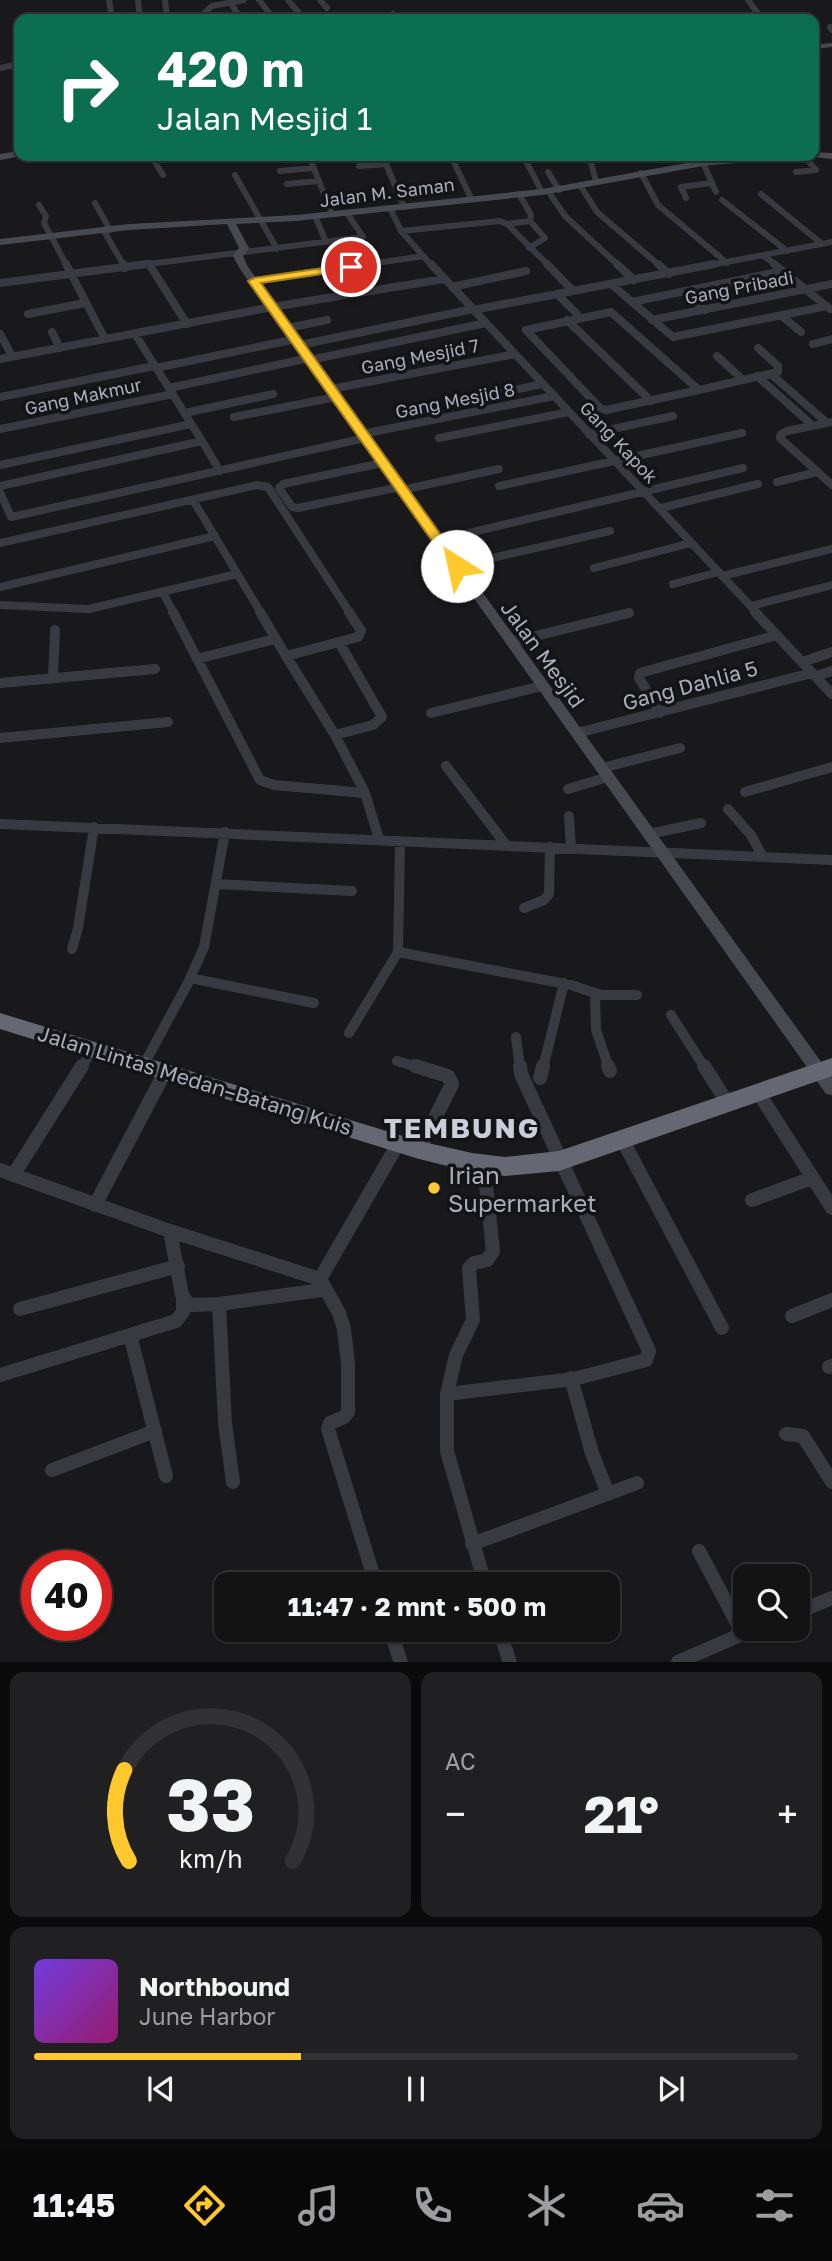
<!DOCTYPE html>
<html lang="id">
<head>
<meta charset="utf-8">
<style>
	:root { --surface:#131314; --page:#202022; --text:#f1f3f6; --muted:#9d9ea0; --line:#323234; --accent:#ffc82d }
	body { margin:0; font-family:"Golos Text",sans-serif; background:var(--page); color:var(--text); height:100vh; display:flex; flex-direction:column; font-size:26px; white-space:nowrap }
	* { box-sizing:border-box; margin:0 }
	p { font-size:23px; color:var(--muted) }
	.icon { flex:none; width:38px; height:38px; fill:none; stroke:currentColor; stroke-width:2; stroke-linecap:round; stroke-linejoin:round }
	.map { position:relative; height:1662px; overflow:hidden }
	.drawer { display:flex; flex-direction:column; gap:10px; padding:10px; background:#0a0a0b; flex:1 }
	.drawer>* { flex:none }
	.hud { position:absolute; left:14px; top:14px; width:805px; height:147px; border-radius:14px; box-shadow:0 2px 5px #0004,0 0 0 2px var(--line); background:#0b6e4f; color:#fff; overflow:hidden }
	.buttons { position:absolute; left:733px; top:1564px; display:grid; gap:14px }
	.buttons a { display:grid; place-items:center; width:77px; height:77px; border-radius:14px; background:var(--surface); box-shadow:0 2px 5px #0004,0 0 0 2px var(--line); font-size:35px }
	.speed { position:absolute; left:21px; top:1550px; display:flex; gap:14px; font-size:35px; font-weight:700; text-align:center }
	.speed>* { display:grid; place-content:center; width:91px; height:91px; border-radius:50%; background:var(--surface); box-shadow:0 2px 5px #0004,0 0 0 2px var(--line); line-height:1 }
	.speed .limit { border:10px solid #d22; background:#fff; color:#111 }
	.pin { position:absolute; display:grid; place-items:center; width:60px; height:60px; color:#fff; margin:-30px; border:4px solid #fff; border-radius:50%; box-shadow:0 2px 7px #0007 }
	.me { position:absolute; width:77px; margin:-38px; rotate:325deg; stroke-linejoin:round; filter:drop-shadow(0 0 5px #0008) }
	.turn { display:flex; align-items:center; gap:24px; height:147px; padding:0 28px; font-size:32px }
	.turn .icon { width:91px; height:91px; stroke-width:2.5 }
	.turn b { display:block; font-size:49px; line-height:60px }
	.big { font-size:52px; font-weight:700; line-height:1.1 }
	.drawer .widget { flex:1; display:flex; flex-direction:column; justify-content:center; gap:10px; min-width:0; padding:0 24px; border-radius:14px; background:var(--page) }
	.drawer .dial { align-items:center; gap:0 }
	.dial svg { height:182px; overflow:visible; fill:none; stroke:var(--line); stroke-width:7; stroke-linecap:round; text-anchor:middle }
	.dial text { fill:var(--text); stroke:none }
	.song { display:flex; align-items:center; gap:21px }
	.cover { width:84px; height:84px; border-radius:10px; background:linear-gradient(135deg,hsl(260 70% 55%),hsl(320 70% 35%)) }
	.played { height:7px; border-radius:4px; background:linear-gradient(90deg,var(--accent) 35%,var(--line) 35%) }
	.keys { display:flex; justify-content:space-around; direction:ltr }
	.heat { display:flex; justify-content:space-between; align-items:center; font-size:38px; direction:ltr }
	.drawer .tiles { flex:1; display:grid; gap:10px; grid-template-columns:1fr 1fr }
	.widget:last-child { grid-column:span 2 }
	.trip { position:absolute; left:214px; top:1572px; width:406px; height:70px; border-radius:14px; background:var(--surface); box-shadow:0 2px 5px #0004,0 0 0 2px var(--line); font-weight:700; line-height:70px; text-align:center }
	.tabs { display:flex; height:112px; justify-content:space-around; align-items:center; background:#080808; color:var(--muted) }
	.tabs .icon { width:49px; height:49px }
	.tabs .selected { color:var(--accent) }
	.tabs b { font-size:32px; color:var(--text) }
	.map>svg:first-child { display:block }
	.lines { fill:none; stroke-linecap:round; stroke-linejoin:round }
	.street-far3 { stroke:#393a41; stroke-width:6 }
	.street-far2 { stroke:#393a41; stroke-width:8 }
	.street-far1 { stroke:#393a41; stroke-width:10 }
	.street { stroke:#393a41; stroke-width:14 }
	.secondary { fill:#474951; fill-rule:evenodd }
	.highway { fill:#656772; fill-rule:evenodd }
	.route { fill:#ffc82d; stroke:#a6821d; stroke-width:2 }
	.poi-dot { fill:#ffc82d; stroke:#141416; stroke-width:2.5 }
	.labels { text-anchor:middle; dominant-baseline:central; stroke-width:7; stroke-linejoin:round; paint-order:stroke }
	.far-street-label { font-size:18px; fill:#aaaebc; stroke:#141416 }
	.street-label { font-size:21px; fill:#aaaebc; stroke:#141416 }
	.near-poi-label { font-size:24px; fill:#aaaebc; stroke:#141416; text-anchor:start }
	.district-label { font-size:28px; font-weight:bold; letter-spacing:2px; fill:#cbced8; stroke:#141416 }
</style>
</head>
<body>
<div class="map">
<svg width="832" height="1663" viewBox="0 0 832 1663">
	<rect width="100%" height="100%" fill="#19191b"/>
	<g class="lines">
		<path class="street-far3" d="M109,0L112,19
			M138,0L140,18
			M259,0L274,19
			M288,0L304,19
			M320,0L327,8
			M748,0L762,19
			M230,2L241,19
			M393,14L402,19
			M118,19L167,16L165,0
			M204,19L202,15L212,6L244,0
			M830,27L832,30
			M0,68L19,64
			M151,156L163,175
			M309,156L332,214
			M451,156L471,198
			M589,156L596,181
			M686,156L690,165
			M525,159L542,192
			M703,163L716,192
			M359,166L386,164L404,207
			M280,171L314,168
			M548,172L559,190
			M796,172L816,170L804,156
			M641,173L658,205L727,263
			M235,175L277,249
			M287,184L318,181
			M580,185L597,212L660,266
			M548,191L565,216L619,266
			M519,194L531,215L530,221L545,238L529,248
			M761,194L822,244
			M686,198L681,187L712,183
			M722,200L787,251
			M95,203L110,230
			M39,205L46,216L44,223L67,266
			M390,208L401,231L432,266
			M315,216L326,242
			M530,221L507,224L549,266
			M104,231L124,266
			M401,231L500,221L507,224
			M764,256L777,266
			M133,266L363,237L347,213
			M355,266L424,256
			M705,266L832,242"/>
		<path class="street-far2" d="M66,264L105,339
			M123,264L125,268
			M149,264L187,324
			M431,264L757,613
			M547,264L573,291
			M617,264L634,280
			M658,264L669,274
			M774,264L830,309
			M254,281L367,264
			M0,283L147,264
			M611,284L673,337L827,306
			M452,287L526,271
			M684,292L705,310
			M557,294L577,314
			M632,302L783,271
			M473,310L714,264
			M611,312L699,390L606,410L600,408L526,330Z
			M28,314L85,303
			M782,316L801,332
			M567,320L651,401
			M652,320L832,284
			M288,328L327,320
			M52,332L60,348
			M0,334L12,356
			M813,344L832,339
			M300,345L473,309
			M717,356L743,380
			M0,359L272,307L444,279
			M310,360L486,323
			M156,368L296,339
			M771,374L827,423
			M757,376L813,426
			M169,388L309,358
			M331,389L515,354
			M699,390L778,372V366L758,348
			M485,396L543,384
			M0,397L154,366
			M185,413L273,394
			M234,417L336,397
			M832,422L787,431L781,434L780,438L832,485
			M0,429L173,394
			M362,434L554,396
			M589,434L673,416
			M439,438L569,412
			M202,441L220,471
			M382,463L283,484L279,488L292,507L298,508L400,487
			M0,465L191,424
			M777,482L817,472
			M0,486L202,441L135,334
			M499,486L742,433
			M402,490L499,469
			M0,492L11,517L365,438
			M193,500L261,613
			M661,508L758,484
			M439,540L743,468
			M0,543L257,485L268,487L350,613
			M457,566L610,531
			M594,568L691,543
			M722,576L832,549
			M673,584L719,572
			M0,587L215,536
			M163,593L174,613
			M0,605L89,609L237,574
			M751,606L832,585"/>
		<path class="street-far1" d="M173,612L260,780L274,785L365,793
			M260,612L286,656
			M349,612L361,631L358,637L286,656L335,735L365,793L379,839
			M755,612L832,694
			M511,642L629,613
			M197,659L275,639
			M802,662L832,652
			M816,676L832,671
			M53,678L55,630
			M0,683L155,669
			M431,713L542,686
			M660,713L639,678L640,673L777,635
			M577,733L812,673
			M335,735L373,725L382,717L339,642
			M0,738L168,722
			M446,766L506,845
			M602,768L680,748
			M568,789L608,777
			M745,792L832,767
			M728,809L751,835L763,857
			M569,816L571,848
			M0,824L832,860
			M649,834L701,823
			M400,842L398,952L571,985L601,995H637
			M216,884L352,891
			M524,908L544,900L549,894L550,847
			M72,949L78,928L94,827
			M190,978L314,1003
			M595,993L596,1030L609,1068
			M671,1015L705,1068
			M349,1033L398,952
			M516,1037L520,1068
			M397,1061L421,1068
			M143,1066L188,983L204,947L225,832
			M81,1068L92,1050
			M543,1068L564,983"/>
		<path class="street" d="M415,1066L448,1076L452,1084L419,1150
			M608,1066L610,1071
			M704,1066L727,1102
			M540,1078L543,1066
			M758,1092L832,1208
			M622,1139L722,1328
			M484,1166L493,1251L487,1260L474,1263L469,1268L473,1320L456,1355L447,1394V1451L485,1584
			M0,1170L170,1231L320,1279
			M14,1174L82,1066
			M752,1200L812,1178
			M95,1205L165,1072
			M170,1231L182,1295L189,1305L219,1304L322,1290
			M320,1279L339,1313L344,1329L348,1364V1412L344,1417L330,1423L328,1429L376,1584
			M320,1279L399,1142
			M219,1304L225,1423L233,1482
			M20,1309L178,1266
			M792,1316L832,1300
			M130,1335L166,1476
			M829,1367L832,1366
			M0,1375L176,1321L183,1312V1299
			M571,1378L592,1453L608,1494
			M447,1394L574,1379L646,1360L649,1351L521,1074L520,1066
			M786,1434L803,1436L832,1482
			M52,1470L155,1431
			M472,1544L637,1483
			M699,1551L743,1634
			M798,1612L832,1598
			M390,1629L401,1663
			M499,1629L510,1663
			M678,1662L754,1629"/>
		<path class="secondary" d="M832,43V47L814,49V45Z
			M19,151V156H22L0,160V154Z
			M814,152L832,153V159L811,157Z
			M753,156H781L777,159L703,166L542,195L296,221L236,224L249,248L243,256L248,267L832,1077V1095L826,1094L240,269L233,256L239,248L227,224L129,230L0,245V239L129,224L296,215L542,189L703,160Z"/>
		<path class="highway" d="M0,1013L419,1141L472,1153L505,1157L559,1151L832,1058V1076L559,1171L505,1176L472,1172L419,1159L0,1029Z"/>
	</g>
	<path class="route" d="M351,264L356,267L355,269L261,283L461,563V569H452L248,281L254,278Z"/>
	<circle class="poi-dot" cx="434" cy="1188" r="7"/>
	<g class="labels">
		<g class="far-street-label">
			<text transform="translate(387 192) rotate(-7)">Jalan M. Saman</text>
			<text transform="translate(739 287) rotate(-11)">Gang Pribadi</text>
			<text transform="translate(420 356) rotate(-11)">Gang Mesjid 7</text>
			<text transform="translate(83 396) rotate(-12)">Gang Makmur</text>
			<text transform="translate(455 400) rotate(-11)">Gang Mesjid 8</text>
			<text transform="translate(619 442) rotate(47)">Gang Kapok</text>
		</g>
		<g class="street-label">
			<text transform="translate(543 654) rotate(54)">Jalan Mesjid</text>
			<text transform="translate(690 685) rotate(-15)">Gang Dahlia 5</text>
			<text transform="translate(195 1080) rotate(17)">Jalan Lintas Medan–Batang Kuis</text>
		</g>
		<g class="near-poi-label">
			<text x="448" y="1174">Irian<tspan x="448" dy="28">Supermarket</tspan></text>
		</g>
		<g class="district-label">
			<text x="462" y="1127">TEMBUNG</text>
		</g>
	</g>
</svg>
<div class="buttons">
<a><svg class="icon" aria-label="search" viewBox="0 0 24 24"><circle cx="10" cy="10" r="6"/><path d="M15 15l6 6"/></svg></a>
</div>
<div class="speed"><div class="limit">40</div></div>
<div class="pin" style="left:351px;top:267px;background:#d93025"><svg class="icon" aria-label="arrive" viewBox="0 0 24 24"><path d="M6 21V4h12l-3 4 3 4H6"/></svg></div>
<svg class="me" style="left:457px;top:566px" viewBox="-20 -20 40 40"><circle r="19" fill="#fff"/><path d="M0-13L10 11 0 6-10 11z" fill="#ffc82d"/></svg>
<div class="trip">11:47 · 2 mnt · 500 m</div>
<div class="hud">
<div class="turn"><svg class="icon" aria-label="right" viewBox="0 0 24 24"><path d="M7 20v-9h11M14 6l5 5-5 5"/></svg><div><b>420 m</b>Jalan Mesjid 1</div></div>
</div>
</div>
<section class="drawer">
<div class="tiles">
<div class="widget dial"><svg viewBox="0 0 100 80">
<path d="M14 69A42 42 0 1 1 86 69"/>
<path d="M14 69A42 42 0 0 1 12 29" stroke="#ffc82d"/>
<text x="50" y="56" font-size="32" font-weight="700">33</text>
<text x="50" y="72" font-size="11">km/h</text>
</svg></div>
<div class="widget"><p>AC</p>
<div class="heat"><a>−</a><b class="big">21°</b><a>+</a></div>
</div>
<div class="widget">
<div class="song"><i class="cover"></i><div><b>Northbound</b><p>June Harbor</p></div></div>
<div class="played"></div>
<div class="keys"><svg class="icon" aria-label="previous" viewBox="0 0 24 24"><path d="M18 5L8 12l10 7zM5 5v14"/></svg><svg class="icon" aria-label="pause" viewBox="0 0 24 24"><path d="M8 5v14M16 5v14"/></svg><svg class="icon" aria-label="next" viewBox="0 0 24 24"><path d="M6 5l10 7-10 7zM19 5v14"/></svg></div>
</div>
</div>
</section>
<nav class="tabs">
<b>11:45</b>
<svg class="icon selected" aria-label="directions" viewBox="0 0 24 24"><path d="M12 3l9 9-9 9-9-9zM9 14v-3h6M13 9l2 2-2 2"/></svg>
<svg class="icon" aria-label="music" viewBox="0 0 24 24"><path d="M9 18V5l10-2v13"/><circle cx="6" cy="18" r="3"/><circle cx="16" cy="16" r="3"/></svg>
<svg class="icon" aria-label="phone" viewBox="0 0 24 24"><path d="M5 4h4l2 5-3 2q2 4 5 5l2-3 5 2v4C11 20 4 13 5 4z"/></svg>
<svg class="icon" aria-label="climate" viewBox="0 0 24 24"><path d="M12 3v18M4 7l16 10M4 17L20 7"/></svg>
<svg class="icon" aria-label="car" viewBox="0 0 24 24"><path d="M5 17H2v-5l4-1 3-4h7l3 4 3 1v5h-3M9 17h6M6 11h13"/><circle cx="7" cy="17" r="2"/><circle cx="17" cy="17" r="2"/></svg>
<svg class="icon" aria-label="filters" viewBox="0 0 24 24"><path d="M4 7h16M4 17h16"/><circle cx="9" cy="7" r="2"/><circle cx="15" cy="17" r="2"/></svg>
</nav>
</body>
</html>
